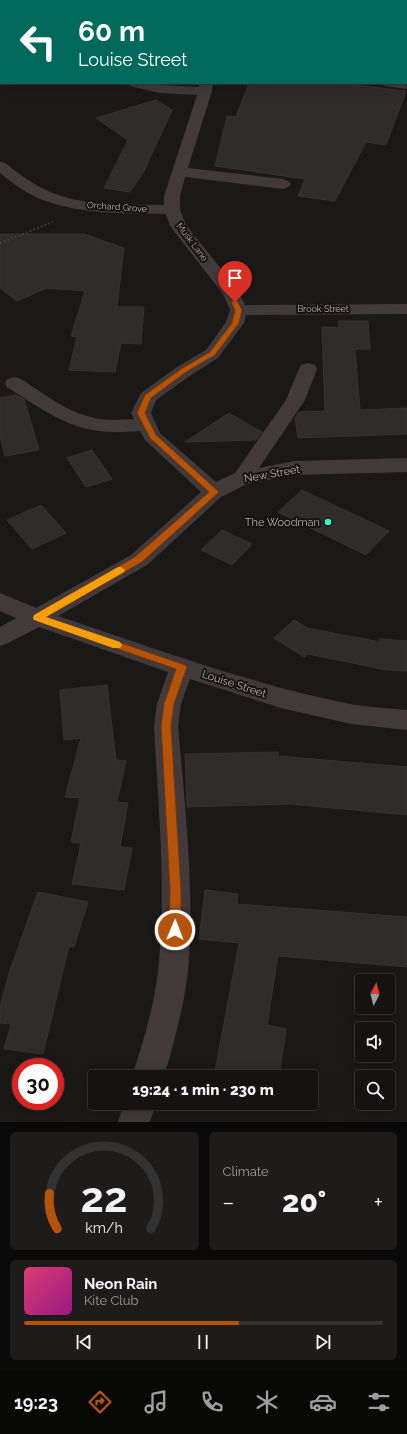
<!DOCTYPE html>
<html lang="en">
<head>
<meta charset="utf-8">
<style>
	:root { --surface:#141312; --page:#1d1c1b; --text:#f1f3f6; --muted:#9d9e9f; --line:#333232; --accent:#b45309 }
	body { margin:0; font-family:Raleway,sans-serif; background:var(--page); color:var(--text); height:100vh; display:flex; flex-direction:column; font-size:15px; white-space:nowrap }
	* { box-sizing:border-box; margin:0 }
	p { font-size:13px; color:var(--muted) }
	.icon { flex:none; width:22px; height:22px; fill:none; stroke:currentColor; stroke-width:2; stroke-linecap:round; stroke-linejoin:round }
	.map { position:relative; height:1122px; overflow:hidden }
	.panel { display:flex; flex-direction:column; gap:10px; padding:10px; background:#0b0a0a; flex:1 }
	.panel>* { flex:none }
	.guide { position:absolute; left:0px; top:0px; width:407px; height:84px; box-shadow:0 4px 16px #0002,0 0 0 1px var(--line); background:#00695c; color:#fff; overflow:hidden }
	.needle { width:26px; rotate:7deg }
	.buttons { position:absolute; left:355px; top:974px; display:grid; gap:8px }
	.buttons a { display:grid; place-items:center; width:40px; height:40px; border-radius:4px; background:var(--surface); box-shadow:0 4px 16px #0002,0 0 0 1px var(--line); font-size:20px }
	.speed { position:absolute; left:12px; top:1058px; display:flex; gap:8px; font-size:20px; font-weight:700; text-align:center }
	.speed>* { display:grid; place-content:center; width:52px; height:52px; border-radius:50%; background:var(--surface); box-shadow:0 4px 16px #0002,0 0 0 1px var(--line); line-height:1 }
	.speed .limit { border:6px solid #d22; background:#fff; color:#111 }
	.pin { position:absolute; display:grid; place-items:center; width:34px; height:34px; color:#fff; margin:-41px -17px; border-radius:50% 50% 50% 0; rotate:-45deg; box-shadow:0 0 4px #0007 }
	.pin .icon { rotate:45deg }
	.me { position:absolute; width:44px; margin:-22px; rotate:1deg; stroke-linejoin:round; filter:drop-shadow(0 0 3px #0008) }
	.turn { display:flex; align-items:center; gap:14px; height:84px; padding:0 12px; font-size:18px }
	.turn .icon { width:52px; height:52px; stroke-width:2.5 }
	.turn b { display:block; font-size:28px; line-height:34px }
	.big { font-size:30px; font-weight:800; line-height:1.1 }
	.panel .card { flex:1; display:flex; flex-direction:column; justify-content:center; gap:6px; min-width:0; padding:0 14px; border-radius:6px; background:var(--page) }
	.panel .dial { align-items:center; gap:0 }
	.dial svg { height:104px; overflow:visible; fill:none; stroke:var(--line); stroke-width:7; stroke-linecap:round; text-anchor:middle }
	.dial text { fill:var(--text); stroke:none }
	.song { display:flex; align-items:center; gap:12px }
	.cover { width:48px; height:48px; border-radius:6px; background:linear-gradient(135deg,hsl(340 70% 55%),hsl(310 70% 35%)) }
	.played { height:4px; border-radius:2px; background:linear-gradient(90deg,var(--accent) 60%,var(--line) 60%) }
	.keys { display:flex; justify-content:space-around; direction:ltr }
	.heat { display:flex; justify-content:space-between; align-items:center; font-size:22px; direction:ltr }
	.panel .tiles { flex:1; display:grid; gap:10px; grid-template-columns:1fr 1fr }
	.card:last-child { grid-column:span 2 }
	.trip { position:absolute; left:88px; top:1070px; width:230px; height:40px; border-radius:4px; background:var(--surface); box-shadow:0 4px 16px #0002,0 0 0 1px var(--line); font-weight:800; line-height:40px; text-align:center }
	.dock { display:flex; height:64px; justify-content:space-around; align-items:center; background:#080807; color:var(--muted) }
	.dock .icon { width:28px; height:28px }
	.dock .on { color:var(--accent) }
	.dock b { font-size:18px; color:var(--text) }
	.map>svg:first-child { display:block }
	.building { fill:#2f2c2b; stroke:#373332 }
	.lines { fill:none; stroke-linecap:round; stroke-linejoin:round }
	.path { stroke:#483f41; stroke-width:2; stroke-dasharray:1.5 2.5; stroke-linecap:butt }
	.minor { fill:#41393a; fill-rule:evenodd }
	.route { fill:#b45309; stroke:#753606 }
	.slow { fill:#f59e0b }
	.poi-dot { fill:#2dffc7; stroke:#161413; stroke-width:1.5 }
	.labels { text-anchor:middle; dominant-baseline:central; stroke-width:4; stroke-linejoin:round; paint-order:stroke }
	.far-street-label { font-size:9px; fill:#bcaaae; stroke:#161413 }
	.street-label { font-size:11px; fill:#bcaaae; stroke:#161413 }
	.poi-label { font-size:11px; fill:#bcaaae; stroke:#161413; text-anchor:end }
</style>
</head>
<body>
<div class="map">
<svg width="407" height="1122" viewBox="0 0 407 1122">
	<rect width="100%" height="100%" fill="#1b1918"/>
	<path class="building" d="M249,83H338L406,91L386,145L366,142L335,201L298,196L305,179L215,166L227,116L236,117Z
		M156,100L172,110L144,171L130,192L104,188L128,140L96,118Z
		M0,234H84L124,248L117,307H144L141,344L121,343L115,372L69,370L77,337L71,336L85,291L47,288L17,301L0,288Z
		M338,321H368L370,349H355L360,410L407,408V434L298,438L295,418L299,412L325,411L322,327L339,328Z
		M16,395L24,399L39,450L5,456L0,436V398Z
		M229,413L262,432L256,440L185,442Z
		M92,450L112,479L86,487L67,458Z
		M302,490L389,531L366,555L278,512Z
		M41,505L66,533L32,549L7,520Z
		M222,530L252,544L232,565L201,550Z
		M294,620L307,628L380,642V639L407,641V671L387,670L308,654L304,657L274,638Z
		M107,685L116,760L126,761L117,802L128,803L120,847L132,848L124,890L72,884L81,843L71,842L80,798L65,797L81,738L64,740L60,690Z
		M278,752V756L407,767V815L290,804L187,807L185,754Z
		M205,890L238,894L237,904L407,917V967L278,956L267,1025L286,1029L279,1077H214L239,943L199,939Z
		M38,892L88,902L74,947L69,946L43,1054L4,1049L11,1024L0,1023V1007L9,973Z"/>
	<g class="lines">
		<path class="path" d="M0,243L53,222"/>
		<path class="minor" d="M0,24L1,25V33L0,32Z
			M406,81L407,89L384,86L382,83H406Z
			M128,83L199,87V83H213L212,91L188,168L283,179L288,181L291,184L288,187L283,189L185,177L180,196V210L186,225L237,289L245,305L407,304V314L246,315L244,323L218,358L191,375L156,400L151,413L160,433L216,482L235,473L286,400L299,369L301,365L308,363L315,365L317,369L305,400L259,468L294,461L407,458V472L294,475L247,484L221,497L147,565L58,616C154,648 250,684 350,704C368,707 388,708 407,710V730L351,724L281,708L190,679L181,704L178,726C185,807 195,890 188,971C184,1007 174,1042 164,1077H132C143,1042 154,1007 158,971C167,890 158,807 154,726L157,704L168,672L39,627L8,643L0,646V627L16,618L0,611V593L36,608L131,555L201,492L145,440L140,431C126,432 113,433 99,431C64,427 36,405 7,387L5,383L7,379L14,377L21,379C43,393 65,411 91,417C105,421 120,420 134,419L131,413L141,393L177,367L206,350L226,322L230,310L223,294L170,226L166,214C123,213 76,215 36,197C23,191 11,182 0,173V162L5,163C18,173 31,183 46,190C82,207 125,204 164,205V196L197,95L159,93L130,86Z
			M124,1103H156L150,1122H118Z"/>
	</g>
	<path class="route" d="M235,299L237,300L242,310L239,323L215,355L186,372L151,398L145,413L156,435L219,492L142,562L46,617L185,665L187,667L174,704L171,726L181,890V930L179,934L175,936L171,934L169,930L170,890L161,726L164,704L176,669L34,620L33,618L34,615L135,557L209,492L150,438L137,413L145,395L181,369L210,352L232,323L235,310L231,302Z"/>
	<path class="slow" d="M118,567H121L125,570L124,572L46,617L120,642L122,645L120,648H113L34,620L33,618L34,615Z"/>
	<circle class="poi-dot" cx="328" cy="522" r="4"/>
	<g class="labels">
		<g class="far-street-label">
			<text transform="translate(117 207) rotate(4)">Orchard Grove</text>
			<text transform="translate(192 242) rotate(53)">Musk Lane</text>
			<text x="323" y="309">Brook Street</text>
		</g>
		<g class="street-label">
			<text transform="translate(272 474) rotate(-10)">New Street</text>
			<text transform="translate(234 684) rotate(18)">Louise Street</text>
		</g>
		<g class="poi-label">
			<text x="320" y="522">The Woodman</text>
		</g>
	</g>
</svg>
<div class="buttons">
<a><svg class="needle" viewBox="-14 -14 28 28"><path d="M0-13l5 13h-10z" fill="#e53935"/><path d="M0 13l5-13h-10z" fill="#9d9e9f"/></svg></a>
<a><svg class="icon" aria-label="sound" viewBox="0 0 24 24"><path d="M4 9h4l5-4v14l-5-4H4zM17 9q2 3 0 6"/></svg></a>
<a><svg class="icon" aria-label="search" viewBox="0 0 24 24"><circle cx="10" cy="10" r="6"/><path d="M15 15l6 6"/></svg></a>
</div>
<div class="speed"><div class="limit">30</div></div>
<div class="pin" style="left:235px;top:302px;background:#d93025"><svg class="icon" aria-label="arrive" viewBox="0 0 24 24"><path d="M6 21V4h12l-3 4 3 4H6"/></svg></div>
<svg class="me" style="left:175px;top:930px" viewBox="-20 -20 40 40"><circle r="17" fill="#b45309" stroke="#fff" stroke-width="3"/><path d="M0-11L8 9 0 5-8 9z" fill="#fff"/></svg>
<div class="trip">19:24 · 1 min · 230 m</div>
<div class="guide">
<div class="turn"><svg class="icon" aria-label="left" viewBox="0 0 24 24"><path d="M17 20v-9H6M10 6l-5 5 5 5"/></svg><div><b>60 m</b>Louise Street</div></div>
</div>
</div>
<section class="panel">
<div class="tiles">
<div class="card dial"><svg viewBox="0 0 100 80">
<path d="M14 69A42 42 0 1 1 86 69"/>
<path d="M14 69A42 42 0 0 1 8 42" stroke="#b45309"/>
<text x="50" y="56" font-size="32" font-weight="700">22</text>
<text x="50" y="72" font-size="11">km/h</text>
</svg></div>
<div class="card"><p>Climate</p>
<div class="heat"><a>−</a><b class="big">20°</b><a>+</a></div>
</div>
<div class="card">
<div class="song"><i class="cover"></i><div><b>Neon Rain</b><p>Kite Club</p></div></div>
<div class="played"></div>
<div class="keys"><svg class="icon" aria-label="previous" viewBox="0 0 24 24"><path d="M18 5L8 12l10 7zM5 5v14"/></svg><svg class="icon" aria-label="pause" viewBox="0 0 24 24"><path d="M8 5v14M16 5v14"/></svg><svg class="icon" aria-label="next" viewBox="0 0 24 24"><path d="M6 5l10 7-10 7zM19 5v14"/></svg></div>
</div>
</div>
</section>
<nav class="dock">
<b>19:23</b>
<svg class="icon on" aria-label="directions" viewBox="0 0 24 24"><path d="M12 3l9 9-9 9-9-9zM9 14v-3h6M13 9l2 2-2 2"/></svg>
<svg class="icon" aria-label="music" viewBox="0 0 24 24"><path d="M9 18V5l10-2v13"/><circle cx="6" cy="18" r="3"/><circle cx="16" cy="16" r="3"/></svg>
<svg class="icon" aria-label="phone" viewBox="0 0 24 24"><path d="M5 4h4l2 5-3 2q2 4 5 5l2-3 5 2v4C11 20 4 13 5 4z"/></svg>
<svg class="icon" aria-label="climate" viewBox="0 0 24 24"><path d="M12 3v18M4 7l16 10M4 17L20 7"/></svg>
<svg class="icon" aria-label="car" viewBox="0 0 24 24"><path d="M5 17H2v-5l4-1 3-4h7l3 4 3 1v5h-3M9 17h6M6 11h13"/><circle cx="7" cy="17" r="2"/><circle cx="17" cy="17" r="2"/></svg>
<svg class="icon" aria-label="filters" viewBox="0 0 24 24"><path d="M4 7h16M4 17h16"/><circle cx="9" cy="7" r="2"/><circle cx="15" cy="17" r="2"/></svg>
</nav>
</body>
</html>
